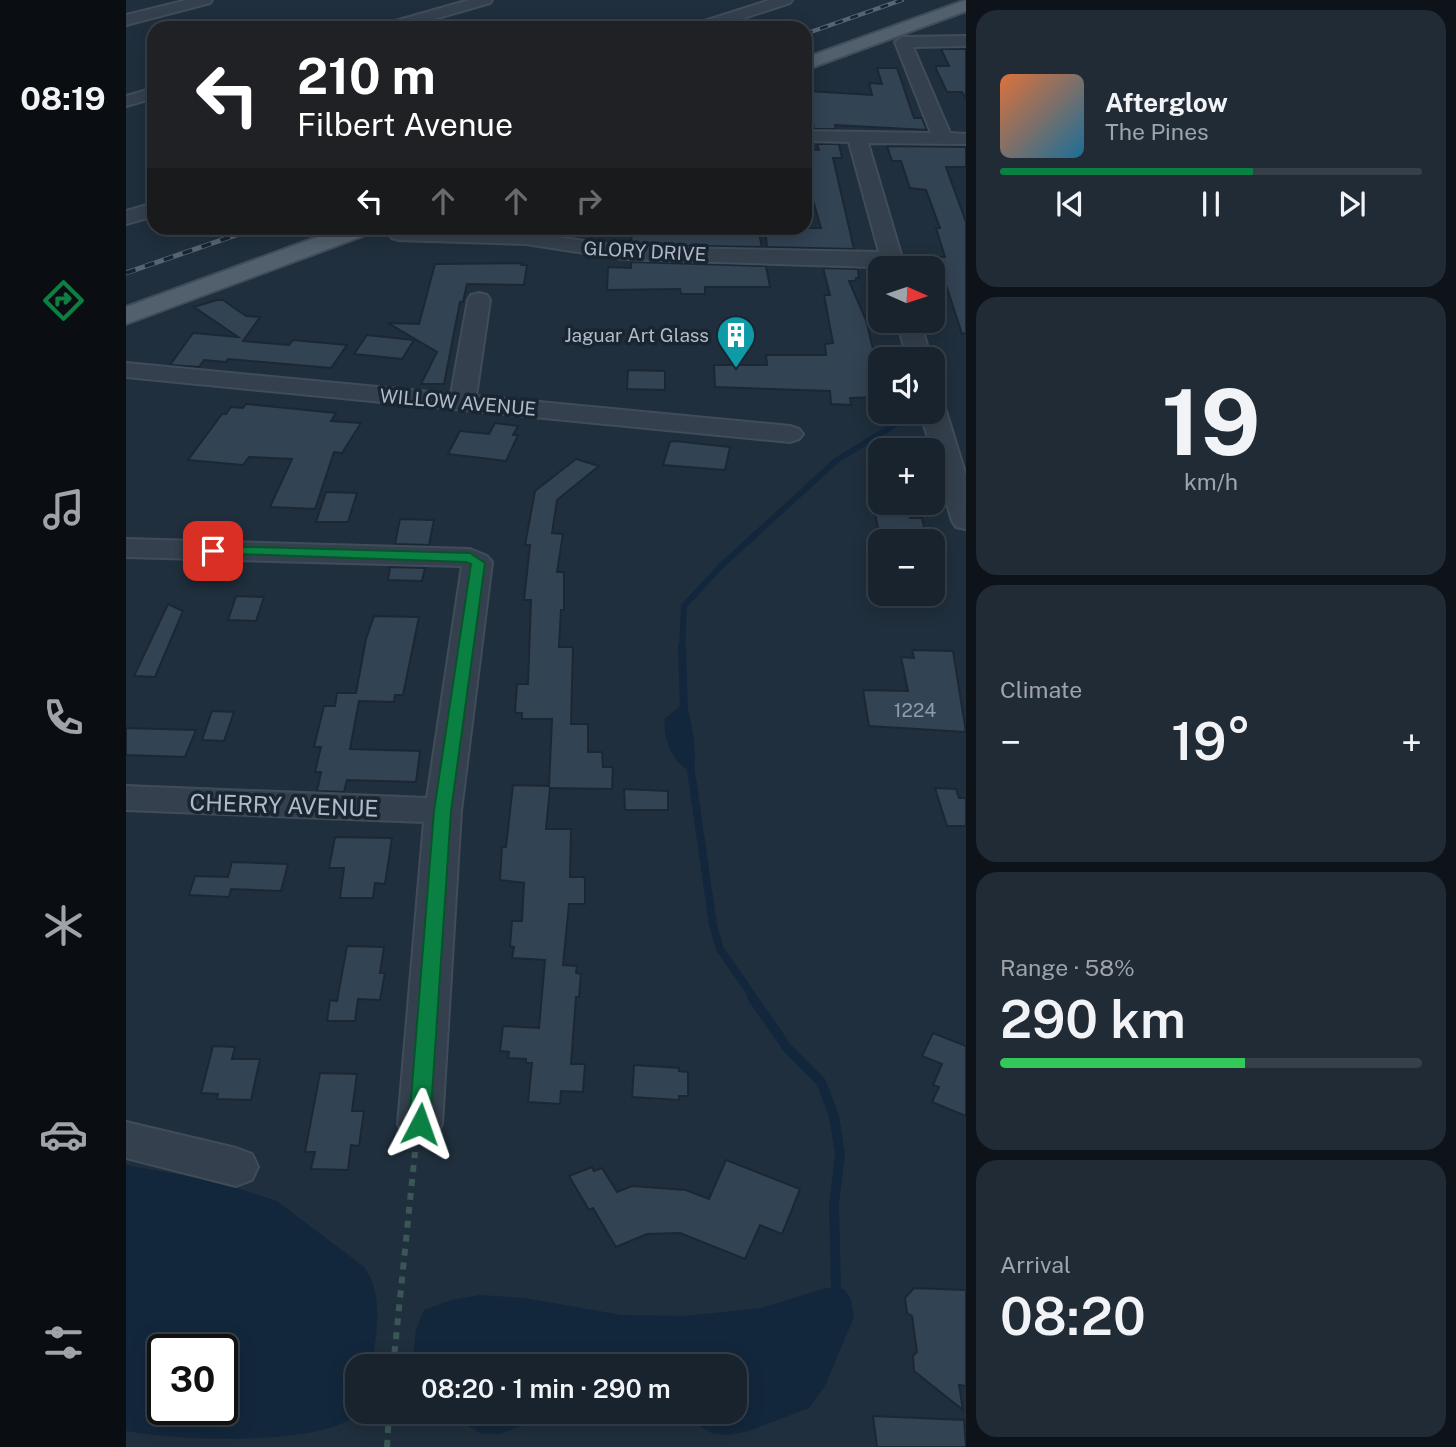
<!DOCTYPE html>
<html lang="en">
<head>
<meta charset="utf-8">
<style>
	:root { --surface:#18232e; --page:#212b36; --text:#f1f3f6; --muted:#9fa4aa; --line:#36404a; --accent:#0b8043 }
	body { margin:0; font-family:"Public Sans",sans-serif; background:var(--page); color:var(--text); height:100vh; display:flex; flex-direction:column; font-size:26px; white-space:nowrap }
	* { box-sizing:border-box; margin:0 }
	p { font-size:23px; color:var(--muted) }
	.icon { flex:none; width:38px; height:38px; fill:none; stroke:currentColor; stroke-width:2; stroke-linecap:round; stroke-linejoin:round }
	.map { position:relative; flex:1; overflow:hidden }
	.details { display:flex; flex-direction:column; gap:10px; padding:10px; background:#0d1319; width:490px }
	.details>* { flex:none }
	.top-card { position:absolute; left:21px; top:21px; width:665px; height:214px; border-radius:21px; box-shadow:0 4px 18px #0003,0 0 0 2px var(--line); background:#202124; color:#fff; overflow:hidden }
	.needle { width:46px; rotate:93deg }
	.buttons { position:absolute; left:742px; top:256px; display:grid; gap:14px }
	.buttons a { display:grid; place-items:center; width:77px; height:77px; border-radius:14px; background:var(--surface); box-shadow:0 4px 18px #0003,0 0 0 2px var(--line); font-size:35px }
	.speed { position:absolute; left:21px; top:1334px; display:flex; gap:14px; font-size:35px; font-weight:700; text-align:center }
	.speed>* { display:grid; place-content:center; width:91px; height:91px; border-radius:50%; background:var(--surface); box-shadow:0 4px 18px #0003,0 0 0 2px var(--line); line-height:1 }
	.speed .limit { border:4px solid #111; border-radius:10px; background:#fff; color:#111 }
	.pin { position:absolute; display:grid; place-items:center; width:60px; height:60px; color:#fff; margin:-30px; border-radius:14px; box-shadow:0 4px 10px #0006 }
	.me { position:absolute; width:77px; margin:-38px; rotate:4deg; stroke-linejoin:round; filter:drop-shadow(0 0 5px #0008) }
	.turn { display:flex; align-items:center; gap:24px; height:147px; padding:0 35px; font-size:32px }
	.turn .icon { width:91px; height:91px; stroke-width:2.5 }
	.turn b { display:block; font-size:49px; line-height:60px }
	.lanes { display:flex; align-items:center; height:66px; padding:0 35px; background:#0003; justify-content:center; gap:35px; direction:ltr }
	.lanes .off { opacity:.35 }
	.big { font-size:52px; font-weight:600; line-height:1.1 }
	.details .widget { flex:1; display:flex; flex-direction:column; justify-content:center; gap:10px; min-width:0; padding:0 24px; border-radius:21px; background:var(--page) }
	.details .dial { align-items:center; gap:0 }
	.dial b { font-size:91px; line-height:1 }
	.song { display:flex; align-items:center; gap:21px }
	.cover { width:84px; height:84px; border-radius:10px; background:linear-gradient(135deg,hsl(20 70% 55%),hsl(200 70% 35%)) }
	.played { height:7px; border-radius:4px; background:linear-gradient(90deg,var(--accent) 60%,var(--line) 60%) }
	.keys { display:flex; justify-content:space-around; direction:ltr }
	.heat { display:flex; justify-content:space-between; align-items:center; font-size:38px; direction:ltr }
	.charge { height:10px; border-radius:5px; background:linear-gradient(90deg,#34c759 58%,var(--line) 0) }
	.trip { position:absolute; left:219px; top:1354px; width:402px; height:70px; border-radius:21px; background:var(--surface); box-shadow:0 4px 18px #0003,0 0 0 2px var(--line); font-weight:600; line-height:70px; text-align:center }
	main { display:flex; flex:1; min-height:0 }
	.dock { display:flex; flex-direction:column; width:126px; justify-content:space-around; align-items:center; background:#0a0e12; color:var(--muted) }
	.dock .icon { width:49px; height:49px }
	.dock .selected { color:var(--accent) }
	.dock b { font-size:32px; color:var(--text) }
	.map>svg:first-child { display:block }
	.water { fill:#13273c; fill-rule:evenodd }
	.lines { fill:none; stroke-linecap:round; stroke-linejoin:round }
	.stream-far2 { stroke:#13273c; stroke-width:6 }
	.stream-far1 { stroke:#13273c; stroke-width:8 }
	.stream { stroke:#13273c; stroke-width:10 }
	.building { fill:#324354; stroke:#1c2734; stroke-width:2 }
	.minor-casing { stroke:#414c59; stroke-width:4 }
	.major-casing { stroke:#414c59; stroke-width:4 }
	.path { stroke:#3b5656; stroke-width:6; stroke-dasharray:7 7; stroke-linecap:butt }
	.minor { fill:#34404d; fill-rule:evenodd }
	.major { fill:#52606d; fill-rule:evenodd }
	.rail-far1-casing { stroke:#566575; stroke-width:4.5 }
	.rail-casing { stroke:#566575; stroke-width:5 }
	.rail-far1 { stroke:#1a2532; stroke-width:2.5; stroke-dasharray:8; stroke-linecap:butt }
	.rail { stroke:#1a2532; stroke-width:3.5; stroke-dasharray:10; stroke-linecap:butt }
	.route { fill:#0b8043; stroke:#07532c; stroke-width:2 }
	.labels { text-anchor:middle; dominant-baseline:central; stroke-width:7; stroke-linejoin:round; paint-order:stroke }
	.far-street-label { font-size:19px; fill:#b0bbc9; stroke:#1a2532 }
	.far-poi-label { font-size:19px; fill:#b0bbc9; stroke:#1a2532; text-anchor:end }
	.number-label { font-size:19px; fill:#8e9baa }
	.street-label { font-size:23px; fill:#b0bbc9; stroke:#1a2532 }
</style>
</head>
<body>
<main>
<nav class="dock">
<b>08:19</b>
<svg class="icon selected" aria-label="directions" viewBox="0 0 24 24"><path d="M12 3l9 9-9 9-9-9zM9 14v-3h6M13 9l2 2-2 2"/></svg>
<svg class="icon" aria-label="music" viewBox="0 0 24 24"><path d="M9 18V5l10-2v13"/><circle cx="6" cy="18" r="3"/><circle cx="16" cy="16" r="3"/></svg>
<svg class="icon" aria-label="phone" viewBox="0 0 24 24"><path d="M5 4h4l2 5-3 2q2 4 5 5l2-3 5 2v4C11 20 4 13 5 4z"/></svg>
<svg class="icon" aria-label="climate" viewBox="0 0 24 24"><path d="M12 3v18M4 7l16 10M4 17L20 7"/></svg>
<svg class="icon" aria-label="car" viewBox="0 0 24 24"><path d="M5 17H2v-5l4-1 3-4h7l3 4 3 1v5h-3M9 17h6M6 11h13"/><circle cx="7" cy="17" r="2"/><circle cx="17" cy="17" r="2"/></svg>
<svg class="icon" aria-label="filters" viewBox="0 0 24 24"><path d="M4 7h16M4 17h16"/><circle cx="9" cy="7" r="2"/><circle cx="15" cy="17" r="2"/></svg>
</nav>
<div class="map">
<svg width="840" height="1447" viewBox="0 0 840 1447">
	<rect width="100%" height="100%" fill="#202f3d"/>
	<path class="water" d="M557,704L560,706C566,718 573,762 566,773C547,764 536,738 539,718Z
		M0,1165L89,1181L151,1201L238,1267C259,1295 250,1335 246,1367H231V1412H233C202,1447 55,1441 0,1431ZM37,1349H96V1409H37Z
		M700,1288L718,1289L725,1299L728,1317L699,1386L683,1408L623,1431L601,1435L585,1433L553,1412H609V1367H286L290,1329L298,1310L325,1300L354,1295L398,1298L496,1315L558,1316L635,1308Z
		M319,1412H437L373,1434H356Z"/>
	<g class="lines">
		<path class="stream-far2" d="M556,649L558,606L596,565L711,460L783,416"/>
		<path class="stream-far1" d="M556,647L558,711
			M564,764L587,925L594,949L628,998"/>
		<path class="stream" d="M626,997L662,1049L695,1082L708,1116L714,1154L708,1204L710,1289"/>
	</g>
	<path class="building" d="M815,49H840V99L836,92H821L810,69V66H823Z
		M751,68H771L788,118H796L801,130L709,125L710,129H688L682,91L746,95L743,83L756,84Z
		M691,144H713L716,158H707L728,249L641,247L639,228H695L679,173V149L693,150Z
		M761,146L840,147V167H820L840,222V333L836,334L811,257H819L810,228H814L800,190L784,188L775,161H766Z
		M585,232L633,233L636,247L505,245L506,234L585,236Z
		M505,262L640,266L644,287H579V294H555L554,289L481,290L482,267L505,268Z
		M396,263L395,265H401L398,285L341,284L337,302H334L318,384H295L311,352L262,323L293,324L309,264Z
		M697,268L732,269L733,278H730V281H723L740,320L749,357H746L753,397L724,398L725,405L705,404L704,391L589,387L588,365H641L640,355H700L699,344L707,343L698,295H704Z
		M91,300H97L120,316L134,317L117,341L163,345L167,340L221,345L205,368L102,359L100,362L78,360L73,367L44,365L67,333L112,337L68,307Z
		M241,335L288,340L276,359L228,354Z
		M502,370L539,371V390L501,389Z
		M120,404L210,413L205,421L235,423L216,453L208,452L189,509L144,507L166,459L123,457L117,465L62,460L96,414H100L105,407L117,408Z
		M369,423L392,426L387,435H392L380,461L322,454L334,431L363,434Z
		M549,441L604,447L599,470L537,465L544,442Z
		M450,459L473,466L431,500L426,533L437,534L431,572H438V610H435L433,647H447L445,724H462V752H476L477,767H487L486,789L424,788L420,829H445L444,877H458L459,880V904H443L437,965L451,966L450,973L455,974L453,997H450L445,1064H459L457,1092L435,1091L434,1104L402,1102L406,1063H400V1059L382,1058L383,1052L374,1051L377,1026L413,1028L419,960L386,958L388,947L384,946L386,921H396L398,883L374,880L376,847H380L387,785L423,786L426,719H396V713H389L391,684H402L405,600H398L404,545H399L409,491Z
		M200,492L231,493L222,522H190Z
		M747,502H781L784,518H796L801,541H771L769,529L752,528Z
		M274,519L308,520L303,545L269,544Z
		M264,567L299,568L296,581L262,580Z
		M110,596L138,597L130,621L102,620Z
		M42,604L57,611L29,677L8,676Z
		M248,616L293,617L277,695H269L268,702L233,701L224,749L294,751L290,782L221,780L218,792L191,791L195,772H189L195,747H188L198,706H209L211,693H230L240,639Z
		M786,650L827,651L840,732L743,726L737,690L782,691L775,657L788,658Z
		M86,711L108,712L98,741L76,740Z
		M0,728L70,730L59,757L0,755Z
		M809,788L830,789L833,798H840V826H821Z
		M498,789L542,791V810H499Z
		M209,837L266,838L259,884L249,883L247,898H214L218,868H203Z
		M106,862L162,864L155,891L105,889L103,897L63,895L69,876L102,877Z
		M221,946L258,947L254,973H259L254,1000L232,999L229,1021H201L204,1000L211,1001Z
		M807,1033L840,1046V1116L806,1102L813,1087L807,1085L816,1064L796,1056Z
		M87,1046L109,1047L106,1059H134L125,1100L91,1099L92,1094L75,1093Z
		M508,1065L553,1068V1071L562,1072V1096H553V1100L506,1097Z
		M194,1073L231,1074L226,1111H238L233,1146L225,1145L222,1170L185,1169L189,1152H179Z
		M600,1160L674,1189L656,1234L634,1225L619,1259L554,1233L521,1234L490,1247L467,1208L463,1210L443,1176L466,1167L468,1171L476,1168L491,1192L506,1186L560,1190L583,1199Z
		M788,1288L840,1290V1386L833,1385L837,1410L788,1371L787,1356L791,1352L786,1316L781,1313L779,1298Z
		M747,1416L838,1420L840,1447H751Z"/>
	<g class="lines">
		<g class="minor-casing">
			<path id="minor" d="M61,0H86L84,3L0,25V15Z
				M343,0H366L364,3L277,28H252L255,25Z
				M644,0H666L664,3L587,28H563L566,25Z
				M840,36V46L787,47L824,133L840,134V144L742,143L779,268L497,259L400,244L273,240L266,238L263,234L266,230L273,228L400,232L497,247L753,252L723,142L679,141V131L805,133L769,42L777,37Z
				M28,88V98L0,106V96Z
				M28,203V216L0,224V211Z
				M353,293L361,295L364,300L350,396L664,426L673,429L677,434L673,439L664,442L0,377V363L325,394L342,300L345,295Z
				M771,320H794L805,359H781Z
				M807,403L816,406L820,411L840,476V529L830,527L826,521L794,411H807Z
				M0,539L344,549L361,556L366,562L335,811L316,1124L309,1137L294,1142L279,1137L272,1124L298,822L0,810V786L301,798L336,566L0,557Z
				M0,1122L110,1148L126,1154L132,1167L126,1180L110,1186L0,1158Z"/>
		</g>
		<g class="major-casing">
			<path id="major" d="M840,0V11L679,70V58Z
				M216,228H249L245,233L0,324V307Z"/>
		</g>
		<path class="path" d="M267,1367L289,1152
			M261,1447L263,1412"/>
		<use href="#minor" class="minor"/>
		<use href="#major" class="major"/>
		<g class="rail-far1-casing">
			<path id="rail-far1" d="M679,34L776,0"/>
		</g>
		<g class="rail-casing">
			<path id="rail" d="M0,273L130,228"/>
		</g>
		<use href="#rail-far1" class="rail-far1"/>
		<use href="#rail" class="rail"/>
	</g>
	<path class="route" d="M87,546L344,553L359,563L325,811L304,1124L301,1130L294,1133L286,1130L283,1124L308,811L345,564L340,562L82,553L80,551Z"/>
	<defs>
		<g id="building-pin" transform="scale(2.0125)"><path d="M0 17L-7.5 6A9.5 9.5 0 1 1 7.5 6Z" fill="#0f9aa8" stroke="#1a2532"/><path d="M-4-6H4V6H1V3H-1V6H-4ZM-2.5-4.3h1.7v1.8h-1.7ZM.8-4.3h1.7v1.8H.8ZM-2.5-1h1.7V.8h-1.7ZM.8-1h1.7V.8H.8Z" fill="#fff"/></g>
	</defs>
	<g fill-rule="evenodd">
		<use href="#building-pin" x="610" y="335"/>
	</g>
	<g class="labels">
		<g class="far-street-label">
			<text transform="translate(519 251) rotate(3)">GLORY DRIVE</text>
			<text transform="translate(332 402) rotate(5)">WILLOW AVENUE</text>
		</g>
		<g class="far-poi-label">
			<text x="583" y="335">Jaguar Art Glass</text>
		</g>
		<g class="number-label">
			<text x="789" y="710">1224</text>
		</g>
		<g class="street-label">
			<text transform="translate(158 805) rotate(2)">CHERRY AVENUE</text>
		</g>
	</g>
</svg>
<div class="buttons">
<a><svg class="needle" viewBox="-14 -14 28 28"><path d="M0-13l5 13h-10z" fill="#e53935"/><path d="M0 13l5-13h-10z" fill="#9fa4aa"/></svg></a>
<a><svg class="icon" aria-label="sound" viewBox="0 0 24 24"><path d="M4 9h4l5-4v14l-5-4H4zM17 9q2 3 0 6"/></svg></a>
<a>+</a>
<a>−</a>
</div>
<div class="speed"><div class="limit">30</div></div>
<div class="pin" style="left:87px;top:551px;background:#d93025"><svg class="icon" aria-label="arrive" viewBox="0 0 24 24"><path d="M6 21V4h12l-3 4 3 4H6"/></svg></div>
<svg class="me" style="left:294px;top:1124px" viewBox="-20 -20 40 40"><path d="M0-17L14 15 0 8-14 15z" fill="#0b8043" stroke="#fff" stroke-width="4"/></svg>
<div class="trip">08:20 · 1 min · 290 m</div>
<div class="top-card">
<div class="turn"><svg class="icon" aria-label="left" viewBox="0 0 24 24"><path d="M17 20v-9H6M10 6l-5 5 5 5"/></svg><div><b>210 m</b>Filbert Avenue</div></div>
<div class="lanes"><svg class="icon" aria-label="left" viewBox="0 0 24 24"><path d="M17 20v-9H6M10 6l-5 5 5 5"/></svg><svg class="icon off" aria-label="ahead" viewBox="0 0 24 24"><path d="M12 20V5M6 11l6-6 6 6"/></svg><svg class="icon off" aria-label="ahead" viewBox="0 0 24 24"><path d="M12 20V5M6 11l6-6 6 6"/></svg><svg class="icon off" aria-label="right" viewBox="0 0 24 24"><path d="M7 20v-9h11M14 6l5 5-5 5"/></svg></div>
</div>
</div>
<section class="details">
<div class="widget">
<div class="song"><i class="cover"></i><div><b>Afterglow</b><p>The Pines</p></div></div>
<div class="played"></div>
<div class="keys"><svg class="icon" aria-label="previous" viewBox="0 0 24 24"><path d="M18 5L8 12l10 7zM5 5v14"/></svg><svg class="icon" aria-label="pause" viewBox="0 0 24 24"><path d="M8 5v14M16 5v14"/></svg><svg class="icon" aria-label="next" viewBox="0 0 24 24"><path d="M6 5l10 7-10 7zM19 5v14"/></svg></div>
</div>
<div class="widget dial"><b>19</b><p>km/h</p></div>
<div class="widget"><p>Climate</p>
<div class="heat"><a>−</a><b class="big">19°</b><a>+</a></div>
</div>
<div class="widget"><p>Range · 58%</p><b class="big">290 km</b><div class="charge"></div></div>
<div class="widget"><p>Arrival</p><b class="big">08:20</b></div>
</section>
</main>
</body>
</html>
